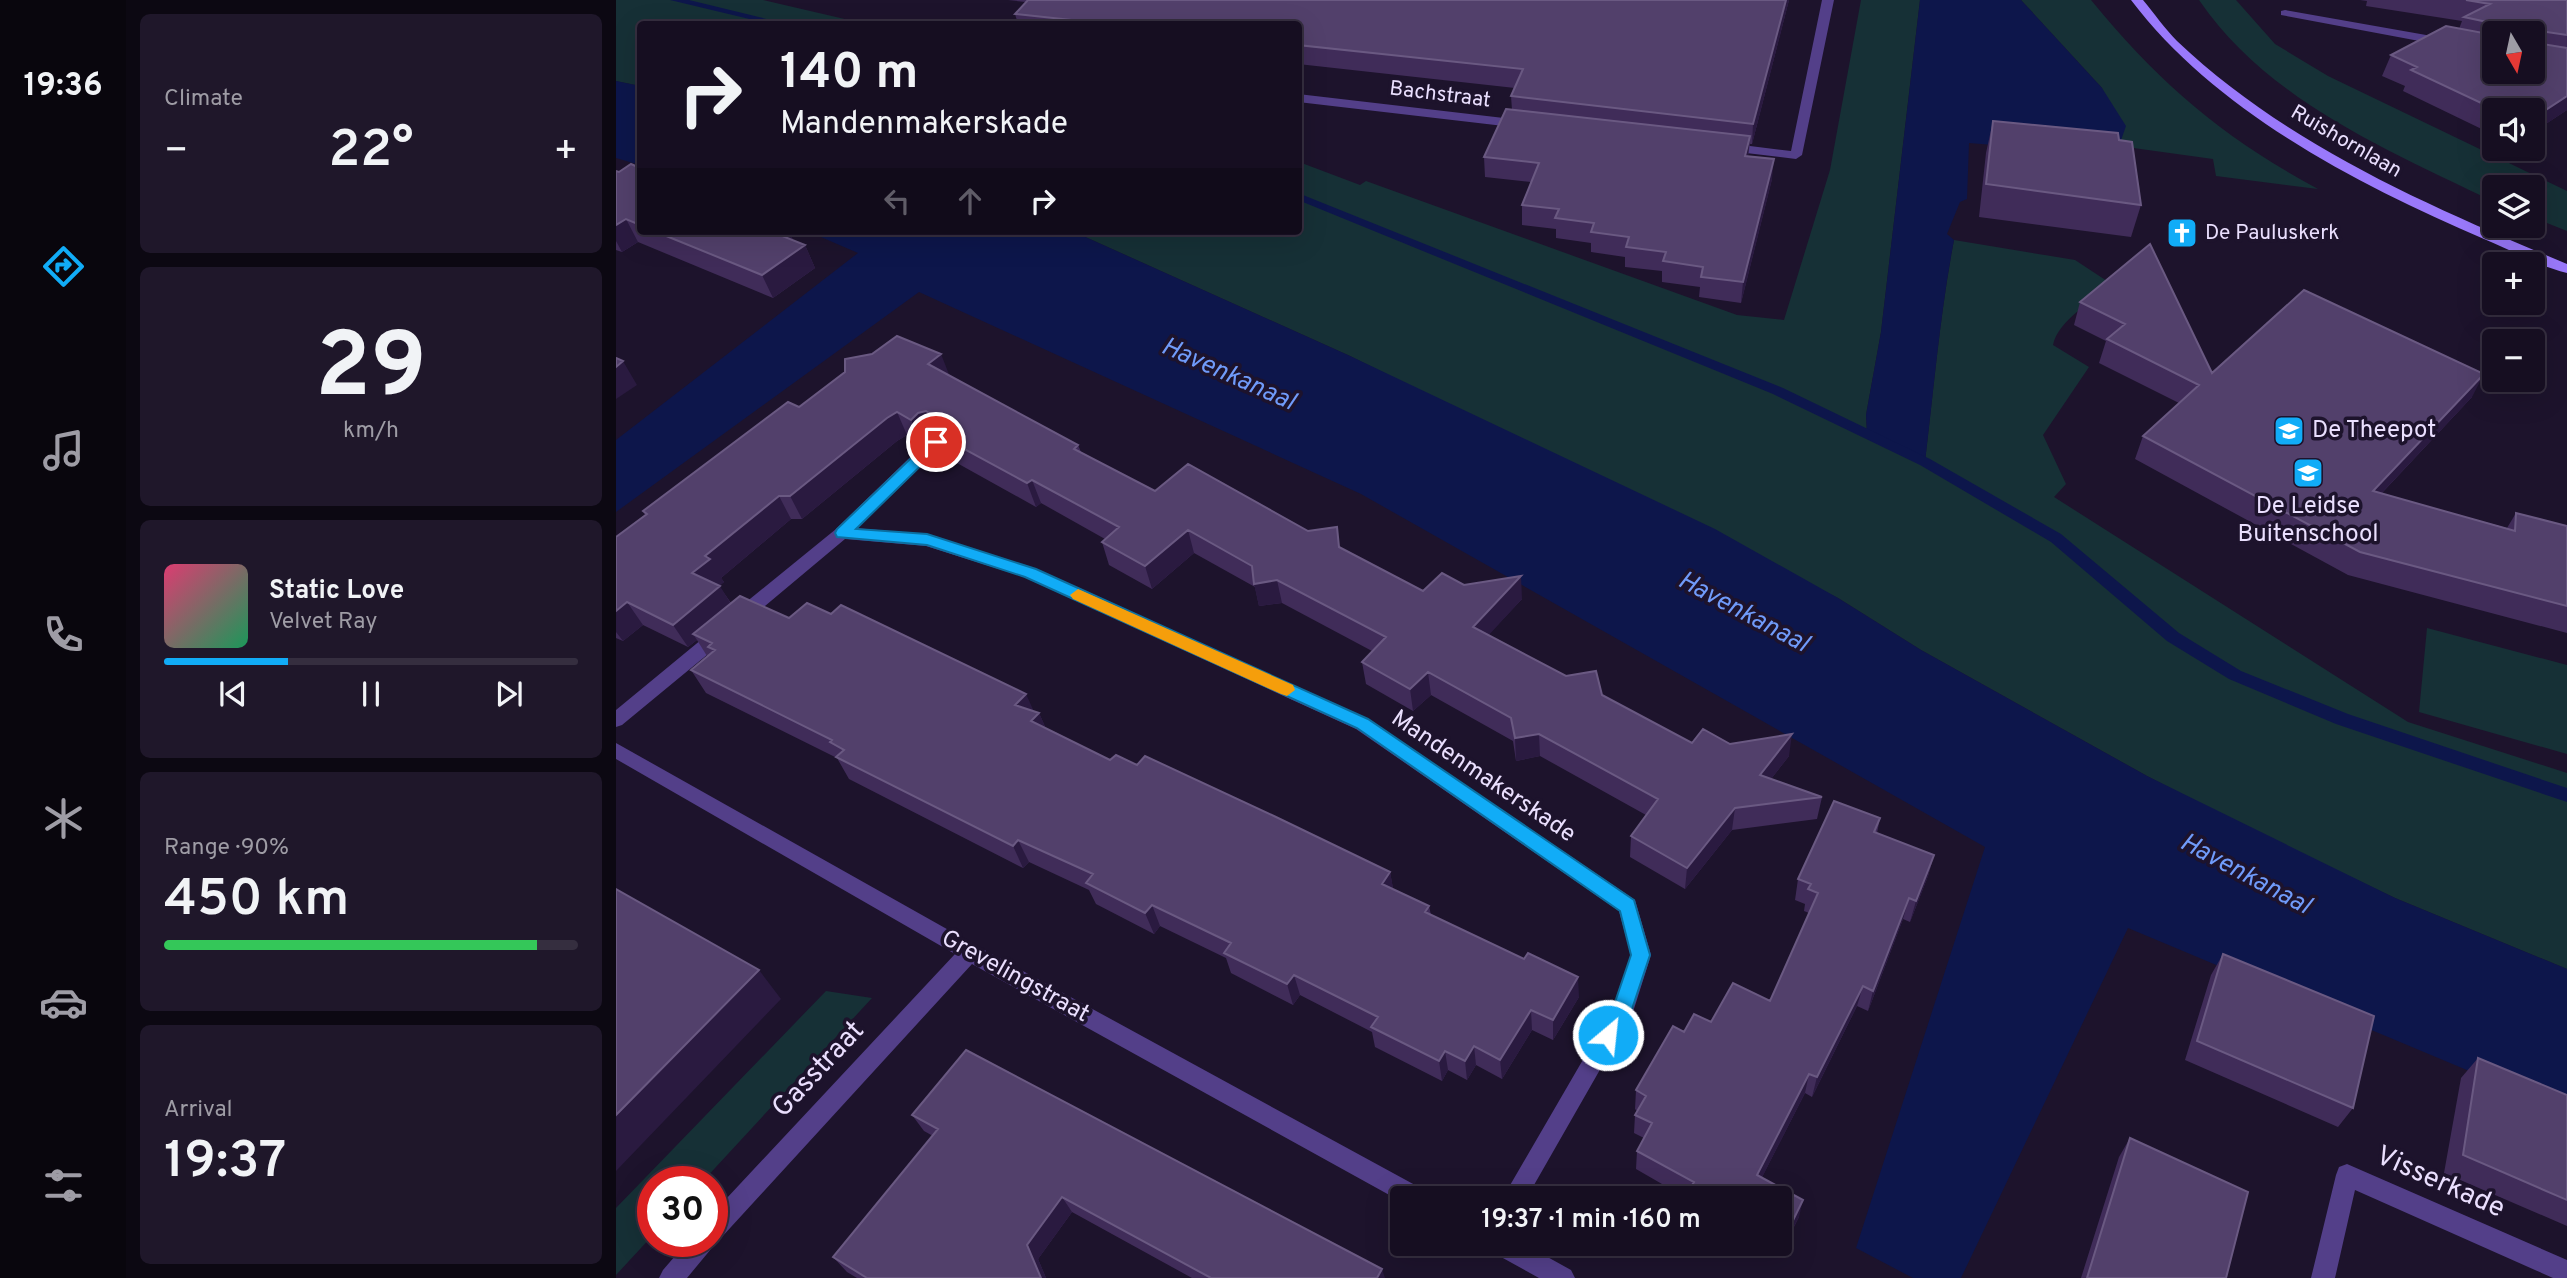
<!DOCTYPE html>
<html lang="en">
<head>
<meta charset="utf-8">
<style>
	:root { --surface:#160e21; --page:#1f172a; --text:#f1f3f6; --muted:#9e9ca5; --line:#352e3f; --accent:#11acf7 }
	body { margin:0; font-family:Overpass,sans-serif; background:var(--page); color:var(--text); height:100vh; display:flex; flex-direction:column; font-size:26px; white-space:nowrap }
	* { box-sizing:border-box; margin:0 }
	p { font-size:23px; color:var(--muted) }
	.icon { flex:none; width:38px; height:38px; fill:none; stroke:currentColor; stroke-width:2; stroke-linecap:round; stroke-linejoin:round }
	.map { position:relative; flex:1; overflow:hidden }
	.details { display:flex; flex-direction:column; gap:14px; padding:14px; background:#0c0812; width:490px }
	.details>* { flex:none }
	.top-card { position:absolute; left:21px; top:21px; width:665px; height:214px; border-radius:7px; box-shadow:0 7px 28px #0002,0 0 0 2px var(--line); background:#160e21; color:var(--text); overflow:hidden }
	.needle { width:46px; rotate:171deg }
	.tools { position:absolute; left:1866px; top:21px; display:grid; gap:14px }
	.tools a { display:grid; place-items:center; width:63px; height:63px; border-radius:7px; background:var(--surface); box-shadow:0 7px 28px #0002,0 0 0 2px var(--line); font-size:35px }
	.speed { position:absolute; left:21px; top:1166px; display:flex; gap:14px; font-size:35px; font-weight:700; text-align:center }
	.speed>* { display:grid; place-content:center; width:91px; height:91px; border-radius:50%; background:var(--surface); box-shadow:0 7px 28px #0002,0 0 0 2px var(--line); line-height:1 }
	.speed .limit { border:10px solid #d22; background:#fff; color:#111 }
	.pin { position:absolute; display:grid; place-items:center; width:60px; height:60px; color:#fff; margin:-30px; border:4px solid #fff; border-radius:50%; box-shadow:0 2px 7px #0007 }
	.me { position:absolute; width:77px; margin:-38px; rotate:28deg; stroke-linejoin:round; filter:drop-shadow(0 0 5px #0008) }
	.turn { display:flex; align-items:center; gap:24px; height:147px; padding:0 28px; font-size:32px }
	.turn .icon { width:91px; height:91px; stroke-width:2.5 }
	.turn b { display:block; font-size:49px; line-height:60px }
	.lanes { display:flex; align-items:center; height:66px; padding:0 28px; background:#0003; justify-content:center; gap:35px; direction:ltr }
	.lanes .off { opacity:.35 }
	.big { font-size:52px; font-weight:600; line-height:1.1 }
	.details .widget { flex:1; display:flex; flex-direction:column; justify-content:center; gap:10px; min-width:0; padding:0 24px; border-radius:10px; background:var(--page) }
	.details .dial { align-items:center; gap:0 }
	.dial b { font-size:91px; line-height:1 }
	.song { display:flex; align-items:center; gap:21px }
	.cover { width:84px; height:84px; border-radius:10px; background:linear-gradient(135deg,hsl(340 70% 55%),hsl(150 70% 35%)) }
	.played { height:7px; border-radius:4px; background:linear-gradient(90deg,var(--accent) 30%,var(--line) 30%) }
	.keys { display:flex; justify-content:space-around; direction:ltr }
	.heat { display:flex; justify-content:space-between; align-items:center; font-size:38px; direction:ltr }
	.charge { height:10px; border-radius:5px; background:linear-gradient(90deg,#34c759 90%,var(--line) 0) }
	.trip { position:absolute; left:774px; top:1186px; width:402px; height:70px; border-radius:7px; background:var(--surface); box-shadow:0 7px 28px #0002,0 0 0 2px var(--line); font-weight:600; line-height:70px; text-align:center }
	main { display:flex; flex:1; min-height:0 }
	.tab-bar { display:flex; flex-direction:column; width:126px; justify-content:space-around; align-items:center; background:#09060d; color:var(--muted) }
	.tab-bar .icon { width:49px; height:49px }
	.tab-bar .active { color:var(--accent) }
	.tab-bar b { font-size:32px; color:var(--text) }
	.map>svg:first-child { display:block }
	.green { fill:#163036 }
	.water { fill:#0d164b }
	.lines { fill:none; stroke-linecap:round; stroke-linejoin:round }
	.stream { fill:#0d164b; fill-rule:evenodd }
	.lane { fill:#533f89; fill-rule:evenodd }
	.street { fill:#533f89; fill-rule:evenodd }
	.secondary { fill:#9a79fb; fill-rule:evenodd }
	.wall { fill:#402c59; fill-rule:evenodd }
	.shaded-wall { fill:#2a1a40 }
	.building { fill:#52406b; stroke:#6a5982; stroke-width:2 }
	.route { fill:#11acf7; stroke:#0b70a1; stroke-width:2 }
	.slow { fill:#f59e0b }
	.labels { text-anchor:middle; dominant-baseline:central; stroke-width:7; stroke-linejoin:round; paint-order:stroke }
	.far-street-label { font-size:21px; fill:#eadffe; stroke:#1d132c }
	.far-poi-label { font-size:21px; fill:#eadffe; stroke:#1d132c; text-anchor:start }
	.poi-label { font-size:24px; fill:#eadffe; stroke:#1d132c; text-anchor:start }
	.street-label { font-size:24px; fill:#eadffe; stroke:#1d132c }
	.water-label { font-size:26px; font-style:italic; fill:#709bfa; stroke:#1d132c }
	.near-street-label { font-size:28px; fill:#eadffe; stroke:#1d132c }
</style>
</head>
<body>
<main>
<nav class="tab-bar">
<b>19:36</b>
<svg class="icon active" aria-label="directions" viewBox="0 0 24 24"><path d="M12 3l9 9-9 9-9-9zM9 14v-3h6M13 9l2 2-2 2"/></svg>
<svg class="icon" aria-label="music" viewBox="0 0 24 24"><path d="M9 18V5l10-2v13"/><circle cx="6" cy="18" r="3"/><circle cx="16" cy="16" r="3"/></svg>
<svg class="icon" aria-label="phone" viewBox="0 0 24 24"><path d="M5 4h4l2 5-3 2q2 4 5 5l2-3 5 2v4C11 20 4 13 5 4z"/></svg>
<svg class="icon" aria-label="climate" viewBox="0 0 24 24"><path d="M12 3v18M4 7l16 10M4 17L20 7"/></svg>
<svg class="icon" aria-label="car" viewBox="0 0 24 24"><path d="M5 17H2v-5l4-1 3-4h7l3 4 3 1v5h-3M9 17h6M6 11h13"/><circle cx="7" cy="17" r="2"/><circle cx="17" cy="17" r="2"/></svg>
<svg class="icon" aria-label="filters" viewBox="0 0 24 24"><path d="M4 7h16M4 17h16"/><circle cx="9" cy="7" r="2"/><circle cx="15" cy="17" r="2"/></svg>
</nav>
<section class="details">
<div class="widget"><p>Climate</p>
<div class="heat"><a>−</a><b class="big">22°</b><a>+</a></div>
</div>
<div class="widget dial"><b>29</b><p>km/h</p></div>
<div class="widget">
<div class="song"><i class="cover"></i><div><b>Static Love</b><p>Velvet Ray</p></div></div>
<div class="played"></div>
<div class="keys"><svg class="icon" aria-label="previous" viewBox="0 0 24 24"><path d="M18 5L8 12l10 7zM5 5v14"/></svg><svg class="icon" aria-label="pause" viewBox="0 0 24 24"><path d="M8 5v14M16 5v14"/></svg><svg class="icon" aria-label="next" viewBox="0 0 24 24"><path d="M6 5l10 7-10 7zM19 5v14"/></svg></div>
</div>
<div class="widget"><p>Range · 90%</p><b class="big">450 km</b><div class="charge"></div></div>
<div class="widget"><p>Arrival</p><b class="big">19:37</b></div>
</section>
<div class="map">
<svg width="1951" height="1278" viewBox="0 0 1951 1278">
	<rect width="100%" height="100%" fill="#1d132c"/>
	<path class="green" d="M0,0H147L250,24H24V86L0,81Z
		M1245,0H1304L1265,332L1250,415L1251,433L1309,461C1318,387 1324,313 1338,240L1459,260L1497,285C1478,300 1442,320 1437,345L1473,367L1427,435L1450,484L1438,497L1792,722L1951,773V969L1779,898L1628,826L1531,776L1305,650L1222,598L734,356L456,231H682L683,162L744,185L750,181L1121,315L1168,320L1214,170Z
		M1405,0H1475C1544,84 1606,137 1702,189L1600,176L1597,159L1503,146L1486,88Z
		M1583,0H1620L1659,44L1712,76L1951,191V231L1916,217V187H1878V202C1772,150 1652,101 1583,0Z
		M1811,628L1951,665V754L1803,712Z
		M210,991L256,998L87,1181H37V1235L0,1275V1208Z"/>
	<path class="water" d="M1304,0H1405L1486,88L1510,126L1503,146L1488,154L1353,143L1351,199L1344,202L1331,234L1338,240C1324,313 1318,388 1309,462L1251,433L1250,415L1265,332Z
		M0,81L24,86V165L0,158Z
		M191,231H456L734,356L1099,529L1222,598L1305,650L1531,776L1779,898L1951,969V1112L1512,928L1345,1278H1297L1240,1248L1369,847L745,494L303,292L0,512V440L242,253Z"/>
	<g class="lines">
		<path class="stream" d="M54,0H73L171,24H154Z
			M682,193L1167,388L1314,459L1445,534L1563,633L1625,671L1732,714L1951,788V802L1720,724L1613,679L1551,641L1435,542L1304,465L1157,394L682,200Z"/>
		<path class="lane" d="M320,437L328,442L326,446L232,537H220L218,533L220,529L314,438Z"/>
		<path class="street" d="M1206,0H1218L1186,155L1180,159L1105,150L1104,147L1110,143L1175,151Z
			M1669,10L1878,47V55L1665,15V11Z
			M682,94L905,120L911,124L905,128L682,102Z
			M226,527L311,534L420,569L752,719L1019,900L1035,955L1017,1012L910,1199H886L997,1008L1015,955L1003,911L740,729L408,577L310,546L229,539L130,622H118L115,617L118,612L220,529Z
			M103,628L109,630L112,635L109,640L6,725L0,727V710L97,630Z
			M0,743L361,946L810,1191L813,1199H786V1202L356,964L104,1239L98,1242L95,1249L71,1278H43L47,1270L72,1241H96V1214L339,954L0,759Z
			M1731,1164L1951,1260V1278H1937L1739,1190L1719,1278H1695L1720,1175L1723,1167Z
			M872,1244H908L955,1270L959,1278H923L876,1252Z"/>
		<path class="secondary" d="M1515,0H1527C1538,13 1549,29 1561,41C1672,146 1813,206 1951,264V273C1923,266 1895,250 1868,239C1742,185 1599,111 1515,0Z"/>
	</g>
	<path class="wall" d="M392,0H1173L1136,144H1134L1132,156L1156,179L1125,303L1083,297L1084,287L1046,282V271L1009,267V257L975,252V243L940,238V229L906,225V205L915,182L869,177L868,157L896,110L895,96L899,88L682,64V24H402L399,14L410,2Z
		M1744,0H1951V110L1916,133V110H1878V135L1787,91L1789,86L1766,76L1775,55L1843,29L1846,21L1750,6L1751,1ZM1878,33H1916L1878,72Z
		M1377,121L1503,140L1525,205L1515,237L1363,217L1370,153Z
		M24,168V231H173L177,240L189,245L199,268L157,298L22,242L6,252L0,250V171L3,172Z
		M1534,244L1596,373L1856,397L1765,494L1891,528L1900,513L1951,526V633L1732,575L1519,459L1527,436L1563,403L1483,363L1490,341L1458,325L1464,302Z
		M333,375L462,445L465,452L539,491L692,531L807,591L848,585L906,599L872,635L1076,743L1114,744L1173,756L1155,779L1206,797L1201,819L1116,830L1069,889L1014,857L1015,836L1030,815L924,756L900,761L897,741L815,695L797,711L750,684L746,662L756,651L666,603L643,606L639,587L578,553L536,589L493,565L486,542L489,539L425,503L420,507L323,453L315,435L312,436L305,443L291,435L281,441L186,519H175L105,578L108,582L103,586L115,603L173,618L423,713L430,729L494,760L521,765L774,872L777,889L813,906L815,915L963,997L937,1040L916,1030L886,1079L860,1065L851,1080L832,1070L826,1081L759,1047L756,1032L684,995L677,1005L615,973L610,958L544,926L538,934L480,904L473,890L413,862L407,868L233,779L221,758L90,693L75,670L91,656L81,640L72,647L27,625L7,641L0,638V537L29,515L27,511L183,407Z
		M1264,818L1261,833L1318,855L1312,876L1294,922L1287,919L1252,1011L1241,1006L1196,1097L1189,1093L1146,1177L1183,1217L1162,1258L1137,1244H1164V1199H1072L1020,1169L1021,1151L1028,1138L1018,1133L1019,1115L1021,1111L1019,1109L1020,1090L1068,1032L1154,1001L1193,913L1188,911L1189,904L1179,900L1182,879Z
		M1607,954L1737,1108L1722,1127L1569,1060L1595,975Z
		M1862,1058L1951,1095V1226L1828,1173L1845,1078Z
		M296,1115L769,1278H576L456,1212L422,1259L430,1278H241L231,1272L217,1257L317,1136L308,1131Z
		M1514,1138L1610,1278H1465L1503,1157Z"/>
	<path class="shaded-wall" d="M1170,0H1173L1136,144L1137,124Z
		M1951,96V110L1916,133V119Z
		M1134,136L1132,156H1129Z
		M1158,159L1156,179L1125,303L1127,282Z
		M10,219L22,242L6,252L0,241V225Z
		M158,231H173L180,246L156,232Z
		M189,245L199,268L157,298L146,275Z
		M325,354L334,377L312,364Z
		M7,361L21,385L0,399V367Z
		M1868,374L1856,397L1745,515L1757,491Z
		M310,411L319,433L313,430L315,435L312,436L305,443L295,420L302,413Z
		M281,412L291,435L281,441L186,519L174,496L271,418Z
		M416,480L425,503L420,507L411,483Z
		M163,496L175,519L105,578L108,582L91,596L76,573L89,556Z
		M572,530L578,553L536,589L529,566Z
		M905,576L906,599L859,650L857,627Z
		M661,580L666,603L643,606L638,584Z
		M104,586L118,609L77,634L81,640L72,647L57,625Z
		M11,602L27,625L7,641L0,632V611Z
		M812,672L815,695L797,711L794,689Z
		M410,694L420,716L423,713L433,735L409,728L399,705Z
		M923,734L924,756L900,761L899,738Z
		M1176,734L1173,756L1141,797L1144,775Z
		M1119,808L1116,830L1069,889L1071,868Z
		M402,840L413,862L407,868L397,846Z
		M1318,855L1312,876L1294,922L1300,901Z
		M774,872L778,893L766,884Z
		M1293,898L1287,919L1252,1011L1257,991Z
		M536,905L544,926L538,934L529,913Z
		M143,970L165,999L0,1171V1115Z
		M678,975L684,995L677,1005L671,984Z
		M962,977L963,997L937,1040V1020Z
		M1247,986L1241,1006L1196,1097L1201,1077Z
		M915,1010L916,1030L886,1079L884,1060Z
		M858,1046L860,1065L851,1080L849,1061Z
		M829,1051L832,1070L826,1081L823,1061Z
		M1193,1074L1189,1093L1138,1193L1141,1175Z
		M446,1197L456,1212L422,1259L430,1278H425L411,1245Z
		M1187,1200L1183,1217L1162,1258L1167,1241Z
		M766,1269L769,1278H761Z"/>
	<path class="building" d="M412,0H1170L1137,124L895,96L907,69L682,45V24H493L399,14Z
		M1850,0H1951V35L1924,31L1926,44L1951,48V96L1916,119V110H1880L1795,70L1801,67L1775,55L1830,26L1878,35V72H1916V33H1890V26L1848,17L1874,4Z
		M890,109L1134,136L1129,156L1158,159L1127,282L1085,277L1087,267L1047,261L1050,252L1010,247L1013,237L975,232L978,223L939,218L943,209L906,205L923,163L868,157Z
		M1377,121L1502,133L1503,140L1516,142L1525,205L1370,184Z
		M15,164L24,168V225L10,219L0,225V171L3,172Z
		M38,231H158L156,232L189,245L146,275Z
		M1534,244L1596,373L1688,290L1868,374L1757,491L1899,531L1900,513L1951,526V606L1744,552L1527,436L1583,385L1491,339L1509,324L1464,302Z
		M281,336L325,354L312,364L462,445L458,449L539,491L572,464L692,531L721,527L723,547L807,591L826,573L848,585L905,576L857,627L950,676L980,671L986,695L1076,743L1087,729L1114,744L1176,734L1144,775L1206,797L1119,808L1071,868L1015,836L1042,799L923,734L899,738L895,718L812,672L794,689L746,662L770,637L661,580L638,584L636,566L572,530L529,566L486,542L503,527L416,480L411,483L313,430L321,418L310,411L302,413L295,420L281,412L271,418L174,496H163L89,556L94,559L76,573L104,586L57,625L11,602L0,611V537L31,514L27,511L172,402L183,407L229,372V359L256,354Z
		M0,358L7,361L0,367Z
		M124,596L173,618L191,603L215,614L225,605L410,694L399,705L423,713L415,721L494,760L500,755L521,765L529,756L660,817L774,872L766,884L813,906L809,912L908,959L912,953L962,977L937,1020L915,1010L884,1060L858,1046L849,1061L829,1051L823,1061L755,1027L762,1017L678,975L671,984L608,953L615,943L536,905L529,913L470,883L477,874L402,840L397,846L220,757L228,750L214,742L216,740L75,670L99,650L92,647L96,643L77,634Z
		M1218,801L1264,818L1258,832L1318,855L1300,901L1293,898L1257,991L1247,986L1201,1077L1193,1074L1141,1175L1187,1200L1167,1241L1164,1240V1199H1089L1073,1190L1078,1182L1021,1151L1036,1123L1019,1115L1030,1096L1020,1090L1057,1026L1068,1032L1078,1014L1095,1022L1117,983L1154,1001L1202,893L1192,889L1195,884L1182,879Z
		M0,889L143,970L0,1115Z
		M1607,954L1758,1016L1737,1108L1581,1041Z
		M350,1050L766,1269L761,1278H595L446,1197L411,1245L425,1278H251L217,1257L322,1129L296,1115Z
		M1862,1058L1951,1095V1200L1847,1155Z
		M1514,1138L1632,1192L1610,1278H1471Z"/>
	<path class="route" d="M320,438L327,442L325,446L240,529L311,534L420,569L752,719L1018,900L1034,955L1015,1012L999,1041L992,1044L985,1041L983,1035L997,1008L1015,955L1004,911L741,728L409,577L311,545L221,537L219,533L221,529L315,439Z"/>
	<path class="slow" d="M462,589L677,685L679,690L671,696L665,694L457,599L454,595Z"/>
	<defs>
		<g id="church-square" transform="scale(1.575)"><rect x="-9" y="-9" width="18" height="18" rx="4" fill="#11acf7" stroke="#1d132c"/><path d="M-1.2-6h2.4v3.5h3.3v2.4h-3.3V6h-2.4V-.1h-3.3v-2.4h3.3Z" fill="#fff"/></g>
		<g id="school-square" transform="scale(1.575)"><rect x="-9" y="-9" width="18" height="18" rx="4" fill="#11acf7" stroke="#1d132c"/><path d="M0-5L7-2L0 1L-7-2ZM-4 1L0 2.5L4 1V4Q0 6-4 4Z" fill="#fff"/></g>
	</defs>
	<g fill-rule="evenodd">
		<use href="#church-square" x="1566" y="233"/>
		<use href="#school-square" x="1673" y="431"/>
		<use href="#school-square" x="1692" y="473"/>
	</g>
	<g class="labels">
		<g class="far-street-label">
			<text transform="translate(824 95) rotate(7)">Bachstraat</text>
			<text transform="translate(1730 142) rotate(30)">Ruishornlaan</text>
		</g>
		<g class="far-poi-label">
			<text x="1589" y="233">De Pauluskerk</text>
		</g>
		<g class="poi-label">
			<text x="1696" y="431">De Theepot</text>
			<text x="1692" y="507" text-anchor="middle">De Leidse<tspan x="1692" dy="28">Buitenschool</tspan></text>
		</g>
		<g class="street-label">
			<text transform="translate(867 777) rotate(34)">Mandenmakerskade</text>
			<text transform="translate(399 977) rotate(29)">Grevelingstraat</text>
		</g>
		<g class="water-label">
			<text transform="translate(612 375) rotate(24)">Havenkanaal</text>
			<text transform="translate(1127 613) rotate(28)">Havenkanaal</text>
			<text transform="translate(1629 875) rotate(28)">Havenkanaal</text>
		</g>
		<g class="near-street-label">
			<text transform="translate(203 1070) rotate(-47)">Gasstraat</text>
			<text transform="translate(1824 1183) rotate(24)">Visserkade</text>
		</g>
	</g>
</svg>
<div class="tools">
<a><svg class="needle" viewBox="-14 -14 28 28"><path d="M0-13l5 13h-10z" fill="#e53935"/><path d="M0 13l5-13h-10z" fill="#9e9ca5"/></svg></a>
<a><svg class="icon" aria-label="sound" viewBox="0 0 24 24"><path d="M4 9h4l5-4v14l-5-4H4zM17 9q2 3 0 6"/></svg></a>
<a><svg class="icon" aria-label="layers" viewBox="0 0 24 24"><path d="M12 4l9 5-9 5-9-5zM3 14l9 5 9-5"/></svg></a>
<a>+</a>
<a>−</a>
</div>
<div class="speed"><div class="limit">30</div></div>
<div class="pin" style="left:320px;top:442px;background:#d93025"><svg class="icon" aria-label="arrive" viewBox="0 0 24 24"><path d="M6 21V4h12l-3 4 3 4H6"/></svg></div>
<svg class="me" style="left:992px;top:1035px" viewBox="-20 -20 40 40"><circle r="17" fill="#11acf7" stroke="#fff" stroke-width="3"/><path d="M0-11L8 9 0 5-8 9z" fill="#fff"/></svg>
<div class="trip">19:37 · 1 min · 160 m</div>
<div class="top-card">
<div class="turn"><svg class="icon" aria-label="right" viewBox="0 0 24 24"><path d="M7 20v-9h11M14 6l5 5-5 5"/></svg><div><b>140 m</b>Mandenmakerskade</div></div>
<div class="lanes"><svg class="icon off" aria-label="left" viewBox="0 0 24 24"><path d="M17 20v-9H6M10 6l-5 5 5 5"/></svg><svg class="icon off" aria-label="ahead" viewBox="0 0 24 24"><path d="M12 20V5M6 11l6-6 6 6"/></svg><svg class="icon" aria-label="right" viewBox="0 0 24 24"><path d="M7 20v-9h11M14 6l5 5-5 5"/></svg></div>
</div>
</div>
</main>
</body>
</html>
